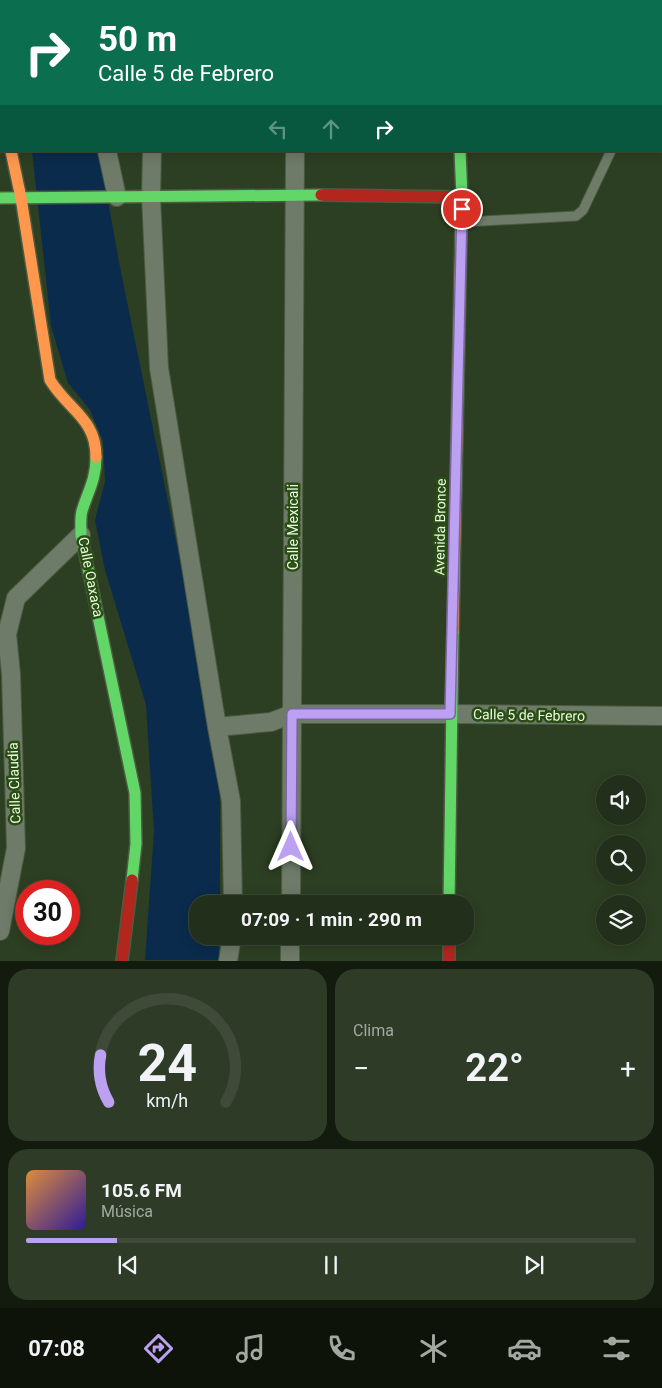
<!DOCTYPE html>
<html lang="es">
<head>
<meta charset="utf-8">
<style>
	:root { --surface:#222f1a; --page:#2e3b27; --text:#f1f3f6; --muted:#a2a9a2; --line:#3f4a39; --accent:#bca0f2 }
	body { margin:0; font-family:Roboto,sans-serif; background:var(--page); color:var(--text); height:100vh; display:flex; flex-direction:column; font-size:19px; white-space:nowrap }
	* { box-sizing:border-box; margin:0 }
	p { font-size:16px; color:var(--muted) }
	.icon { flex:none; width:28px; height:28px; fill:none; stroke:currentColor; stroke-width:2; stroke-linecap:round; stroke-linejoin:round }
	.map { position:relative; height:961px; overflow:hidden }
	.sheet { display:flex; flex-direction:column; gap:8px; padding:8px; background:#131a0e; flex:1 }
	.sheet>* { flex:none }
	.hud { position:absolute; left:0px; top:0px; width:662px; height:152px; box-shadow:0 2px 12px #0003,0 0 0 1px var(--line); background:#0b6e4f; color:#fff; overflow:hidden }
	.controls { position:absolute; left:596px; top:775px; display:grid; gap:10px }
	.controls a { display:grid; place-items:center; width:50px; height:50px; border-radius:50%; background:var(--surface); box-shadow:0 2px 12px #0003,0 0 0 1px var(--line); font-size:25px }
	.speed { position:absolute; left:15px; top:880px; display:flex; gap:10px; font-size:25px; font-weight:700; text-align:center }
	.speed>* { display:grid; place-content:center; width:65px; height:65px; border-radius:50%; background:var(--surface); box-shadow:0 2px 12px #0003,0 0 0 1px var(--line); line-height:1 }
	.speed .limit { border:8px solid #d22; background:#fff; color:#111 }
	.pin { position:absolute; display:grid; place-items:center; width:42px; height:42px; color:#fff; margin:-21px; border:2px solid #fff; border-radius:50%; box-shadow:0 1px 5px #0007 }
	.me { position:absolute; width:55px; margin:-28px; rotate:0deg; stroke-linejoin:round; filter:drop-shadow(0 0 4px #0008) }
	.turn { display:flex; align-items:center; gap:18px; height:105px; padding:0 15px; font-size:22px }
	.turn .icon { width:65px; height:65px; stroke-width:2.5 }
	.turn b { display:block; font-size:35px; line-height:42px }
	.lanes { display:flex; align-items:center; height:48px; padding:0 15px; background:#0003; justify-content:center; gap:25px; direction:ltr }
	.lanes .off { opacity:.35 }
	.big { font-size:38px; font-weight:700; line-height:1.1 }
	.sheet .tile { flex:1; display:flex; flex-direction:column; justify-content:center; gap:8px; min-width:0; padding:0 18px; border-radius:20px; background:var(--page) }
	.sheet .dial { align-items:center; gap:0 }
	.dial svg { height:130px; overflow:visible; fill:none; stroke:var(--line); stroke-width:7; stroke-linecap:round; text-anchor:middle }
	.dial text { fill:var(--text); stroke:none }
	.song { display:flex; align-items:center; gap:15px }
	.cover { width:60px; height:60px; border-radius:8px; background:linear-gradient(135deg,hsl(30 70% 55%),hsl(250 70% 35%)) }
	.played { height:5px; border-radius:2px; background:linear-gradient(90deg,var(--accent) 15%,var(--line) 15%) }
	.keys { display:flex; justify-content:space-around; direction:ltr }
	.heat { display:flex; justify-content:space-between; align-items:center; font-size:28px; direction:ltr }
	.sheet .tiles { flex:1; display:grid; gap:8px; grid-template-columns:1fr 1fr }
	.tile:last-child { grid-column:span 2 }
	.trip { position:absolute; left:189px; top:895px; width:285px; height:50px; border-radius:20px; background:var(--surface); box-shadow:0 2px 12px #0003,0 0 0 1px var(--line); font-weight:700; line-height:50px; text-align:center }
	.tabs { display:flex; height:80px; justify-content:space-around; align-items:center; background:#0e130a; color:var(--muted) }
	.tabs .icon { width:35px; height:35px }
	.tabs .on { color:var(--accent) }
	.tabs b { font-size:22px; color:var(--text) }
	.map>svg:first-child { display:block }
	.water { fill:#0b2b4d }
	.lines { fill:none; stroke-linecap:round; stroke-linejoin:round }
	.lane-casing { stroke:#4c5b42; stroke-width:11 }
	.street-casing { stroke:#4c5b42; stroke-width:20 }
	.fast-casing { stroke:#4c5b42; stroke-width:14 }
	.slow-casing { stroke:#4c5b42; stroke-width:14 }
	.jam-casing { stroke:#4c5b42; stroke-width:14 }
	.lane { stroke:#6f7b69; stroke-width:9 }
	.street { stroke:#6f7b69; stroke-width:18 }
	.fast { stroke:#63d668; stroke-width:11 }
	.slow { stroke:#ff974d; stroke-width:11 }
	.jam { stroke:#b3261e; stroke-width:11 }
	.route-casing { stroke:#7a689d; stroke-width:12 }
	.route { stroke:#bca0f2; stroke-width:9 }
	.labels { text-anchor:middle; dominant-baseline:central; stroke-width:5; stroke-linejoin:round; paint-order:stroke }
	.street-label { font-size:14px; fill:#e7fcdd; stroke:#2a4c15 }
</style>
</head>
<body>
<div class="map">
<svg width="662" height="961" viewBox="0 0 662 961">
	<rect width="100%" height="100%" fill="#2d3f22"/>
	<path class="water" d="M32,151H99L120,267L201,663L220,792V904H198V936H219V960H145L154,831L146,705L105,570L95,520L105,481L103,441L90,410L68,383L51,326Z"/>
	<g class="lines">
		<g class="lane-casing">
			<path id="lane" d="M464,222L576,216L583,210L611,151"/>
		</g>
		<g class="street-casing">
			<path id="street" d="M62,0L63,1
				M154,1V0
				M296,1V0
				M0,103L1,109
				M661,140H662
				M107,151L117,197
				M152,151L151,197L159,368L217,727L231,801L233,904
				M217,727L271,722L292,714H451L662,716
				M291,904L295,151
				M0,931L16,848L11,674L7,634L16,598L81,535
				M228,961L232,936
				M290,961V936"/>
		</g>
		<g class="fast-casing">
			<path id="fast" d="M452,0V1
				M460,151L462,197L461,232
				M0,198L321,195
				M96,457C96,480 88,491 82,511C80,518 81,527 81,535L135,793L136,844L132,880
				M449,904L453,632"/>
		</g>
		<g class="slow-casing">
			<path id="slow" d="M472,0V1
				M11,151L21,198L50,380C68,410 96,418 96,457
				M453,632L461,232"/>
		</g>
		<g class="jam-casing">
			<path id="jam" d="M321,195L462,197
				M449,936V961
				M122,961L132,880"/>
		</g>
		<use href="#lane" class="lane"/>
		<use href="#street" class="street"/>
		<use href="#fast" class="fast"/>
		<use href="#slow" class="slow"/>
		<use href="#jam" class="jam"/>
	</g>
	<g class="lines">
		<g class="route-casing">
			<path id="route" d="M291,847L292,714H450L462,209"/>
		</g>
		<use href="#route" class="route"/>
	</g>
	<g class="labels">
		<g class="street-label">
			<text transform="translate(293 527) rotate(-90)">Calle Mexicali</text>
			<text transform="translate(440 527) rotate(-89)">Avenida Bronce</text>
			<text transform="translate(91 577) rotate(79)">Calle Oaxaca</text>
			<text transform="translate(529 715) rotate(1)">Calle 5 de Febrero</text>
			<text transform="translate(14 783) rotate(-92)">Calle Claudia</text>
		</g>
	</g>
</svg>
<div class="controls">
<a><svg class="icon" aria-label="sound" viewBox="0 0 24 24"><path d="M4 9h4l5-4v14l-5-4H4zM17 9q2 3 0 6"/></svg></a>
<a><svg class="icon" aria-label="search" viewBox="0 0 24 24"><circle cx="10" cy="10" r="6"/><path d="M15 15l6 6"/></svg></a>
<a><svg class="icon" aria-label="layers" viewBox="0 0 24 24"><path d="M12 4l9 5-9 5-9-5zM3 14l9 5 9-5"/></svg></a>
</div>
<div class="speed"><div class="limit">30</div></div>
<div class="pin" style="left:462px;top:209px;background:#d93025"><svg class="icon" aria-label="arrive" viewBox="0 0 24 24"><path d="M6 21V4h12l-3 4 3 4H6"/></svg></div>
<svg class="me" style="left:291px;top:847px" viewBox="-20 -20 40 40"><path d="M0-17L14 15 0 8-14 15z" fill="#bca0f2" stroke="#fff" stroke-width="4"/></svg>
<div class="trip">07:09 · 1 min · 290 m</div>
<div class="hud">
<div class="turn"><svg class="icon" aria-label="right" viewBox="0 0 24 24"><path d="M7 20v-9h11M14 6l5 5-5 5"/></svg><div><b>50 m</b>Calle 5 de Febrero</div></div>
<div class="lanes"><svg class="icon off" aria-label="left" viewBox="0 0 24 24"><path d="M17 20v-9H6M10 6l-5 5 5 5"/></svg><svg class="icon off" aria-label="ahead" viewBox="0 0 24 24"><path d="M12 20V5M6 11l6-6 6 6"/></svg><svg class="icon" aria-label="right" viewBox="0 0 24 24"><path d="M7 20v-9h11M14 6l5 5-5 5"/></svg></div>
</div>
</div>
<section class="sheet">
<div class="tiles">
<div class="tile dial"><svg viewBox="0 0 100 80">
<path d="M14 69A42 42 0 1 1 86 69"/>
<path d="M14 69A42 42 0 0 1 9 40" stroke="#bca0f2"/>
<text x="50" y="56" font-size="32" font-weight="700">24</text>
<text x="50" y="72" font-size="11">km/h</text>
</svg></div>
<div class="tile"><p>Clima</p>
<div class="heat"><a>−</a><b class="big">22°</b><a>+</a></div>
</div>
<div class="tile">
<div class="song"><i class="cover"></i><div><b>105.6 FM</b><p>Música</p></div></div>
<div class="played"></div>
<div class="keys"><svg class="icon" aria-label="previous" viewBox="0 0 24 24"><path d="M18 5L8 12l10 7zM5 5v14"/></svg><svg class="icon" aria-label="pause" viewBox="0 0 24 24"><path d="M8 5v14M16 5v14"/></svg><svg class="icon" aria-label="next" viewBox="0 0 24 24"><path d="M6 5l10 7-10 7zM19 5v14"/></svg></div>
</div>
</div>
</section>
<nav class="tabs">
<b>07:08</b>
<svg class="icon on" aria-label="directions" viewBox="0 0 24 24"><path d="M12 3l9 9-9 9-9-9zM9 14v-3h6M13 9l2 2-2 2"/></svg>
<svg class="icon" aria-label="music" viewBox="0 0 24 24"><path d="M9 18V5l10-2v13"/><circle cx="6" cy="18" r="3"/><circle cx="16" cy="16" r="3"/></svg>
<svg class="icon" aria-label="phone" viewBox="0 0 24 24"><path d="M5 4h4l2 5-3 2q2 4 5 5l2-3 5 2v4C11 20 4 13 5 4z"/></svg>
<svg class="icon" aria-label="climate" viewBox="0 0 24 24"><path d="M12 3v18M4 7l16 10M4 17L20 7"/></svg>
<svg class="icon" aria-label="car" viewBox="0 0 24 24"><path d="M5 17H2v-5l4-1 3-4h7l3 4 3 1v5h-3M9 17h6M6 11h13"/><circle cx="7" cy="17" r="2"/><circle cx="17" cy="17" r="2"/></svg>
<svg class="icon" aria-label="filters" viewBox="0 0 24 24"><path d="M4 7h16M4 17h16"/><circle cx="9" cy="7" r="2"/><circle cx="15" cy="17" r="2"/></svg>
</nav>
</body>
</html>
